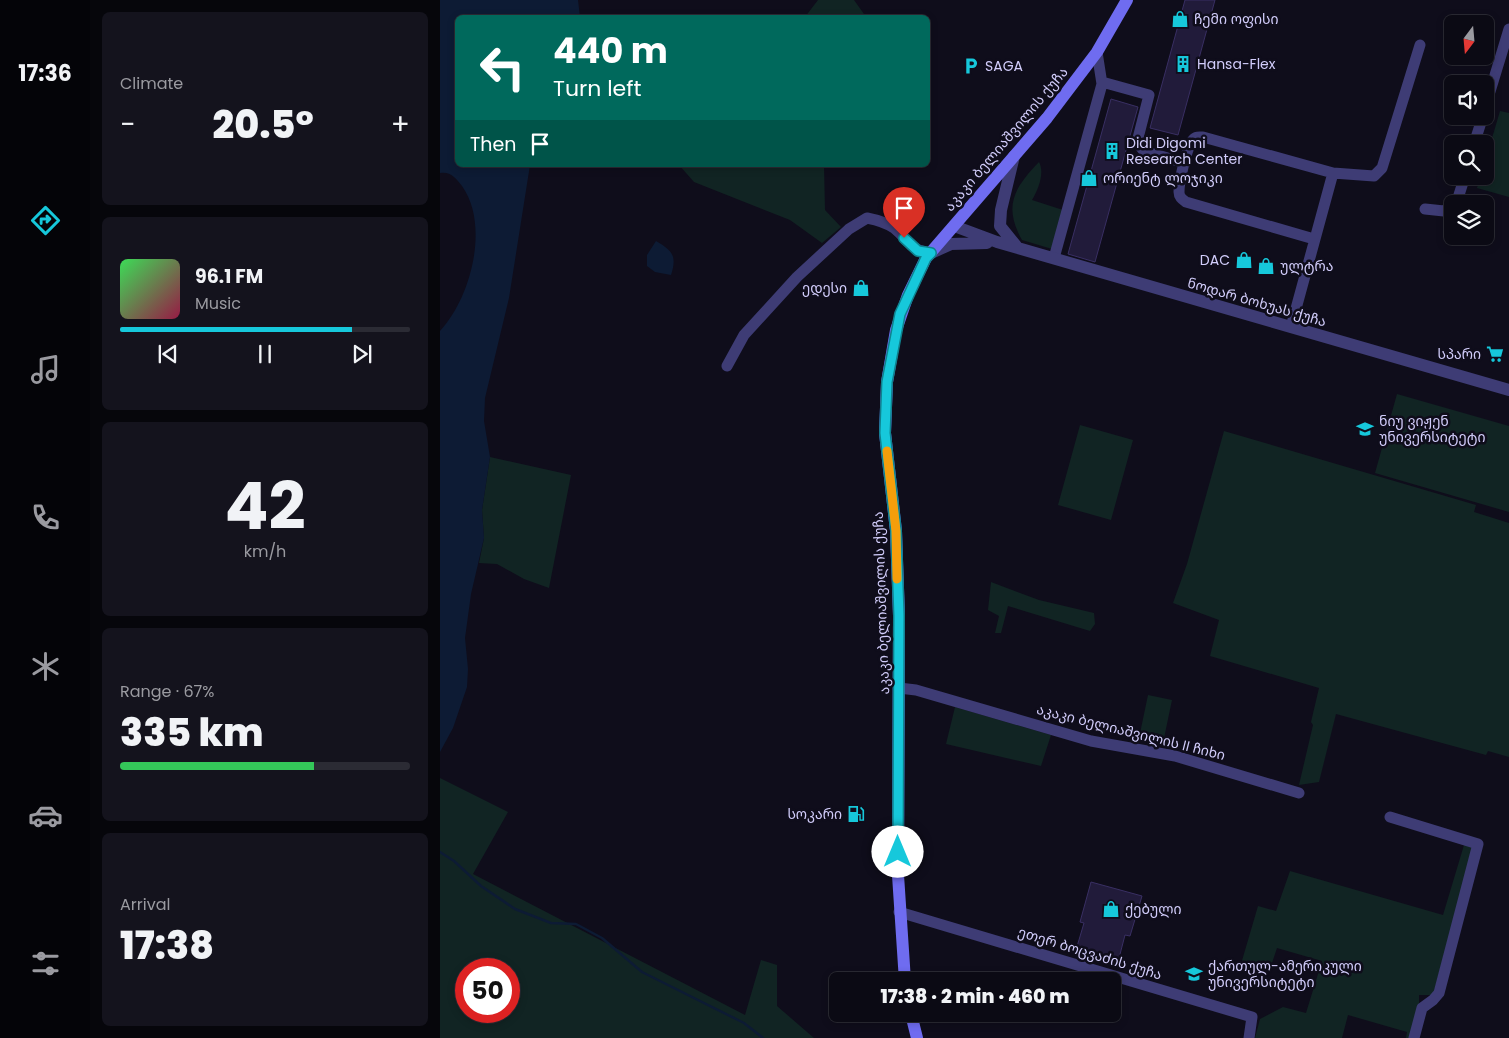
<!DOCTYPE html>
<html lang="en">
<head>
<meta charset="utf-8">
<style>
	:root { --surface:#0b0a14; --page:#14131d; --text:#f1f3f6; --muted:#9a9aa0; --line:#2b2b34; --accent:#16c8db }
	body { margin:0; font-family:Poppins,"Noto Sans Georgian",sans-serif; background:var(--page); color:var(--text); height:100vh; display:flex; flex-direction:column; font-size:19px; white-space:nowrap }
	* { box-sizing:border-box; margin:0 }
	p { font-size:16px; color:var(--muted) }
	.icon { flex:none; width:28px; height:28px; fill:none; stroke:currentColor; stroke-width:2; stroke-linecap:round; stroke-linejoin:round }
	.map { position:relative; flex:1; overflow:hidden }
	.details { display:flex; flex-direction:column; gap:12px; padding:12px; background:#06060b; width:350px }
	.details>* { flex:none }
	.banner { position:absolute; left:15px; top:15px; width:475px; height:152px; border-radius:8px; box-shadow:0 2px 8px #0003,0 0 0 1px var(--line); background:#00695c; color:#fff; overflow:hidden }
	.needle { width:32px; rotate:196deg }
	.buttons { position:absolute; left:1004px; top:15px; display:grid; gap:10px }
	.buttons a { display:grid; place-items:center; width:50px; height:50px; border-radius:8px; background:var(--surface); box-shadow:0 2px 8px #0003,0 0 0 1px var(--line); font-size:25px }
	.speed { position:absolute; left:15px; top:958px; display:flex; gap:10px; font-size:25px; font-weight:700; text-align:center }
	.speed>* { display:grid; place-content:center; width:65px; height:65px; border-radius:50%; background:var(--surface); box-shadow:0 2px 8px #0003,0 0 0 1px var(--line); line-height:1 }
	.speed .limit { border:8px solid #d22; background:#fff; color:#111 }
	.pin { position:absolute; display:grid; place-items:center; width:42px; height:42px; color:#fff; margin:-51px -21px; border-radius:50% 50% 50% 0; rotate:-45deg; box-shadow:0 0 5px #0007 }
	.pin .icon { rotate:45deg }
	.me { position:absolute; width:55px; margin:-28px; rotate:0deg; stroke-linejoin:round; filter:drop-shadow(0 0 4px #0008) }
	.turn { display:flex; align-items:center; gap:18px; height:105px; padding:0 15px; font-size:22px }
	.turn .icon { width:65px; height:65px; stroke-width:2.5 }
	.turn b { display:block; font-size:35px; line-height:42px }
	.then { display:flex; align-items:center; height:48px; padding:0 15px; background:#0003; gap:10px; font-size:19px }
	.big { font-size:38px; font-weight:800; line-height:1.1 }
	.details .widget { flex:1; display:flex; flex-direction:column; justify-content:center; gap:8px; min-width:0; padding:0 18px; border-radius:8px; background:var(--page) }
	.details .dial { align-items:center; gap:0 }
	.dial b { font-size:65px; line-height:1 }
	.song { display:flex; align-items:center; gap:15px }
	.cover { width:60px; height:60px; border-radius:8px; background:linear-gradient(135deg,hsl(130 70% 55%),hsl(340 70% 35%)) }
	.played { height:5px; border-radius:2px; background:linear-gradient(90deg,var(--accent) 80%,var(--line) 80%) }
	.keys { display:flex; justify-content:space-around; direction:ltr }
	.heat { display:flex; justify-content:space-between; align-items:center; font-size:28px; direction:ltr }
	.charge { height:8px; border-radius:4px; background:linear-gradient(90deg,#34c759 67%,var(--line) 0) }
	.trip { position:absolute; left:389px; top:972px; width:292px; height:50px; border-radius:8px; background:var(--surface); box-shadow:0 2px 8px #0003,0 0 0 1px var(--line); font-weight:800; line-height:50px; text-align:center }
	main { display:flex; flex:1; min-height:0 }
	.menu { display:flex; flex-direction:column; width:90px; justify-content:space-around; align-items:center; background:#040408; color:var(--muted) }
	.menu .icon { width:35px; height:35px }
	.menu .selected { color:var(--accent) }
	.menu b { font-size:22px; color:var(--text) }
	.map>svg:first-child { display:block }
	.green { fill:#112423; fill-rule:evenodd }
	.water { fill:#0d1b34 }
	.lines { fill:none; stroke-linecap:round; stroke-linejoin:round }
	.stream { stroke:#0d1b34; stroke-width:2.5 }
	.building { fill:#211b3a; stroke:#392f63 }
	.minor { stroke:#3e3c75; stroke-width:11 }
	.tertiary { stroke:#3e3c75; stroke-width:12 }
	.secondary { stroke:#6f6cf0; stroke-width:12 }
	.route-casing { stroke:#0e828e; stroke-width:12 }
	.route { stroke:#16c8db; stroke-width:9 }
	.slow { stroke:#f59e0b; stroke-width:9 }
	.labels { text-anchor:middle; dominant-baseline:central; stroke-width:5; stroke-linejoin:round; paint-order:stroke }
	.poi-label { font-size:14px; fill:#d1ccfa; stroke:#0f0d1b; text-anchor:start }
	.street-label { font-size:14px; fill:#d1ccfa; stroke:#0f0d1b }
</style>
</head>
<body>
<main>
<nav class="menu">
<b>17:36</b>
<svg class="icon selected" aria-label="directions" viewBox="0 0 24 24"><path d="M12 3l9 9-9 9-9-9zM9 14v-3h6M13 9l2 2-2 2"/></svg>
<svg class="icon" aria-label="music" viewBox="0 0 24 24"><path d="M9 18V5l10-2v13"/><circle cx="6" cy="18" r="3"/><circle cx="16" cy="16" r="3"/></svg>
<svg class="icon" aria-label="phone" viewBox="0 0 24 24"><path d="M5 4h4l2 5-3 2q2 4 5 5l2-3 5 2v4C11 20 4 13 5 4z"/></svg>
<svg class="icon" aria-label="climate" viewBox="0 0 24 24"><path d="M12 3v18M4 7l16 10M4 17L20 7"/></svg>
<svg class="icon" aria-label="car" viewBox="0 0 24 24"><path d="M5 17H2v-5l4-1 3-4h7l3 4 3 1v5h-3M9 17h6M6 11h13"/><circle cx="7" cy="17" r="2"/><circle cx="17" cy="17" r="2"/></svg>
<svg class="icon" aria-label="filters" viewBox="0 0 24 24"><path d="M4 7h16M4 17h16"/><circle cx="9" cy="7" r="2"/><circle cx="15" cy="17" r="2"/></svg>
</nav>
<section class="details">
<div class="widget"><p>Climate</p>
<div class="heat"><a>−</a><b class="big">20.5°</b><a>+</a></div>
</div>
<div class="widget">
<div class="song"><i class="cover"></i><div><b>96.1 FM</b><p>Music</p></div></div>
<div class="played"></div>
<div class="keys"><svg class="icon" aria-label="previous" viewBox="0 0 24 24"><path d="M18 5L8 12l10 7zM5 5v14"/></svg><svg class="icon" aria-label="pause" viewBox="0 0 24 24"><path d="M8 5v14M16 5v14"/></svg><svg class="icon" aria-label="next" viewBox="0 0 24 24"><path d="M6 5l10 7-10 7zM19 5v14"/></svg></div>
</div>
<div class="widget dial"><b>42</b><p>km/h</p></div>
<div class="widget"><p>Range · 67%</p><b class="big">335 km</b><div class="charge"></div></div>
<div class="widget"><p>Arrival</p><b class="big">17:38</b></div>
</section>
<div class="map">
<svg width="1069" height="1038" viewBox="0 0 1069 1038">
	<rect width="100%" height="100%" fill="#0f0d1b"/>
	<path class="green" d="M378,0H414L424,14L420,17H365Z
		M1060,111L1069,113V197L1037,188L1041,176H1045V162Z
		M599,162C605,173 598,190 592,200L623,210L612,249L582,240C563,206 574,188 599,162Z
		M239,165H384L385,210L401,227L382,243L350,220L254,182Z
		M957,394L1069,426V512L935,473Z
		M640,425L693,440L671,520L618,505Z
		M784,431L1036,505L1034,512L1069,523V757L1048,751L1046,755L896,714L879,782L859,785L873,725L871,722L879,688L770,656L779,620L733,603L747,564Z
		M50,457L131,475L109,588L84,579L57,564L39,563L44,538L42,510Z
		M551,582L599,600L654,613L655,624L650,631L568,606L561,633H555L559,616L548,610Z
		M708,695L732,700L723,743L699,738Z
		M515,707L611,735L601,766L506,744Z
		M0,778L68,812L33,874L305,1015L321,960L337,965V1006L374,1038H0ZM26,969H69V1011H26Z
		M1024,845L1033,847L993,995H979V1008L970,1038H966L967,1032L908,1015L902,1038H815L820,1019L843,1007L866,1013L882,961L837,948L829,972L801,964L818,906L836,911L850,871L1003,915Z"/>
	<path class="water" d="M0,0H138L140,17L18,18V69L15,76L18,91V165H90L69,298L45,398L44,421L50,457L42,510L44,538L31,594L25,638L28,669L27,687L13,728L0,752V331C31,298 50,225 22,186C16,178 10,171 0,173Z
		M216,241C233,251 237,256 231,275L215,272L207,266V255Z"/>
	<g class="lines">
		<path class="stream" d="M0,852L14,861L41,886L75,909L111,923L136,924L162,938L202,972L304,1023L323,1038"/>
	</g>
	<path class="building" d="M745,0H775L738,135L710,128Z
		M671,99L698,107L655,262L628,254Z
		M651,882L702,896L690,936L685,935L678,962L636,950L644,923L640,922Z"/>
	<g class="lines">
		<path class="minor" d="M662,82L709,95L697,142L703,150L707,152L745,163
			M1045,108L1069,29
			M1034,144L1043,116
			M1014,204L1018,198L1025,176
			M985,209L1004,211L1012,206
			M874,239L746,202C742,199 739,197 739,192C739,181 746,151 752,141C755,136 758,137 763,137L893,173L934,176L942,168L980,45
			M614,258L662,84L657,52
			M851,327L893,173
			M287,366L304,335L357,277L409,229L427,218C437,220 447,223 454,228C470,241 469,250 491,253
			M459,688L476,690L651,741L735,756L859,793
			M950,817L1038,844L999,993L993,1000L982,1008L974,1038
			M459,912L812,1017L809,1038"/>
		<path class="tertiary" d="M574,156L561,210L560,226L577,247
			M514,226L557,242L1069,390
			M491,253L511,244L547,243"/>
		<path class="secondary" d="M465,981L458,875L459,616L456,531L445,433L447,382L456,330L468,295L486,258L607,118L657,52L687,0
			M471,1014L477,1038"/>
	</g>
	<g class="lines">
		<g class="route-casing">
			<path id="route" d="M458,852L459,616L456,531L445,433L447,382L460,314L486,258L491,253L478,251L464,238"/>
		</g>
		<use href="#route" class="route"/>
		<path class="slow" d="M447,451L456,531L457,579"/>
	</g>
	<defs>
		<g id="shop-bare" transform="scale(1.35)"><path d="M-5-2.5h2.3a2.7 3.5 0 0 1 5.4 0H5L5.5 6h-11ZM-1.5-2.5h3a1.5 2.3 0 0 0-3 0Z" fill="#16c8db" stroke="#0f0d1b" stroke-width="2.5" paint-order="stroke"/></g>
		<g id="building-bare" transform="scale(1.35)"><path d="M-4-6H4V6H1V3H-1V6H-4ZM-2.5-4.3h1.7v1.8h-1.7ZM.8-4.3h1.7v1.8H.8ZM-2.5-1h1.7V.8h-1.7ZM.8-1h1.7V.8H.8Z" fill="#16c8db" stroke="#0f0d1b" stroke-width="2.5" paint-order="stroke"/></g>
		<g id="parking-bare" transform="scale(1.35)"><path d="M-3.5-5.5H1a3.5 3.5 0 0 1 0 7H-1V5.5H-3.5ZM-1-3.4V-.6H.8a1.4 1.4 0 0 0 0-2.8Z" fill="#16c8db" stroke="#0f0d1b" stroke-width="2.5" paint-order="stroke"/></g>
		<g id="supermarket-bare" transform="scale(1.35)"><path d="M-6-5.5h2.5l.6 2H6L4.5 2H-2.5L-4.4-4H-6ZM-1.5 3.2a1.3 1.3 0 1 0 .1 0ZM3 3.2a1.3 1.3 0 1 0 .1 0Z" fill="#16c8db" stroke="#0f0d1b" stroke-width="2.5" paint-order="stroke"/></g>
		<g id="university-bare" transform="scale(1.35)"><path d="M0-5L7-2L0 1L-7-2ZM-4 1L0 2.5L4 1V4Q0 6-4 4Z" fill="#16c8db" stroke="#0f0d1b" stroke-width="2.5" paint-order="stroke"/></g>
		<g id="fuel-bare" transform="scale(1.35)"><path d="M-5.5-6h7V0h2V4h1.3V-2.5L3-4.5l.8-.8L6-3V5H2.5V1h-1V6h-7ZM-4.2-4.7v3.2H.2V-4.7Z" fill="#16c8db" stroke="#0f0d1b" stroke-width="2.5" paint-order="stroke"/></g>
	</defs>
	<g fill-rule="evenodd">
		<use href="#shop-bare" x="740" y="19"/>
		<use href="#building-bare" x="743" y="64"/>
		<use href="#parking-bare" x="531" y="66"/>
		<use href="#building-bare" x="672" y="151"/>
		<use href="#shop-bare" x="649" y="178"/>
		<use href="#shop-bare" x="804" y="260"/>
		<use href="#shop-bare" x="826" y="266"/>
		<use href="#shop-bare" x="421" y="288"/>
		<use href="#supermarket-bare" x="1055" y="354"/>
		<use href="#university-bare" x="925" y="429"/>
		<use href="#fuel-bare" x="416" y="814"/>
		<use href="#shop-bare" x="671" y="909"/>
		<use href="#university-bare" x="754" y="974"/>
	</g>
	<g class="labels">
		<g class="poi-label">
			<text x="754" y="19">ჩემი ოფისი</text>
			<text x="757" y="64">Hansa-Flex</text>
			<text x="545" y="66">SAGA</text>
			<text x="686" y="143">Didi Digomi<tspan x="686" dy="16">Research Center</tspan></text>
			<text x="663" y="178">ორიენტ ლოჯიკი</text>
			<text x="790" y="260" text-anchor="end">DAC</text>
			<text x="840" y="266">ულტრა</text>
			<text x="407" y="288" text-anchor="end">ედესი</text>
			<text x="1041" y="354" text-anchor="end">სპარი</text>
			<text x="939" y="421">ნიუ ვიჟენ<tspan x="939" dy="16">უნივერსიტეტი</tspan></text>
			<text x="402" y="814" text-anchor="end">სოკარი</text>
			<text x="685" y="909">ქებული</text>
			<text x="768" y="966">ქართულ-ამერიკული<tspan x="768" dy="16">უნივერსიტეტი</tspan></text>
		</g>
		<g class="street-label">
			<text transform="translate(566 139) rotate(-50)">აკაკი ბელიაშვილის ქუჩა</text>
			<text transform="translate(817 302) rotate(16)">ნოდარ ბოხუას ქუჩა</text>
			<text transform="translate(441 603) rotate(-92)">აკაკი ბელიაშვილის ქუჩა</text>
			<text transform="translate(691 732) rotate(14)">აკაკი ბელიაშვილის II ჩიხი</text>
			<text transform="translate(650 953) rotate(17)">ეთერ ბოცვაძის ქუჩა</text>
		</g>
	</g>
</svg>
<div class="buttons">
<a><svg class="needle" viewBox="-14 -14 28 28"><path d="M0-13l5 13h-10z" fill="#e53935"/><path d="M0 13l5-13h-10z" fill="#9a9aa0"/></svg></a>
<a><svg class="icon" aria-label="sound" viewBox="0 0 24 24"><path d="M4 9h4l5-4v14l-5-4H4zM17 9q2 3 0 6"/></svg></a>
<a><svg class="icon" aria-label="search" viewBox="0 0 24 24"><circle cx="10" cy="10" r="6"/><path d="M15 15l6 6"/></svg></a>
<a><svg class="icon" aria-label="layers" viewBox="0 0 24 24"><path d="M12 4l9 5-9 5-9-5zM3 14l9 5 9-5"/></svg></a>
</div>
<div class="speed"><div class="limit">50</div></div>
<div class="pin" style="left:464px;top:238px;background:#d93025"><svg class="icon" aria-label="arrive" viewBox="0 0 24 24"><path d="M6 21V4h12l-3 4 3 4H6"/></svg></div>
<svg class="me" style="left:458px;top:852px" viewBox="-20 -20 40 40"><circle r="19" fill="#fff"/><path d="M0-13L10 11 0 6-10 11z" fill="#16c8db"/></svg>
<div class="trip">17:38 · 2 min · 460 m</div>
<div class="banner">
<div class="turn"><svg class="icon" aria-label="left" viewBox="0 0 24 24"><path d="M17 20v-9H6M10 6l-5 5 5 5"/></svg><div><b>440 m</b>Turn left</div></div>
<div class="then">Then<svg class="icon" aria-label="arrive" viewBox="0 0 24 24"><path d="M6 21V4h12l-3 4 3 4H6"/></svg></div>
</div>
</div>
</main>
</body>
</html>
